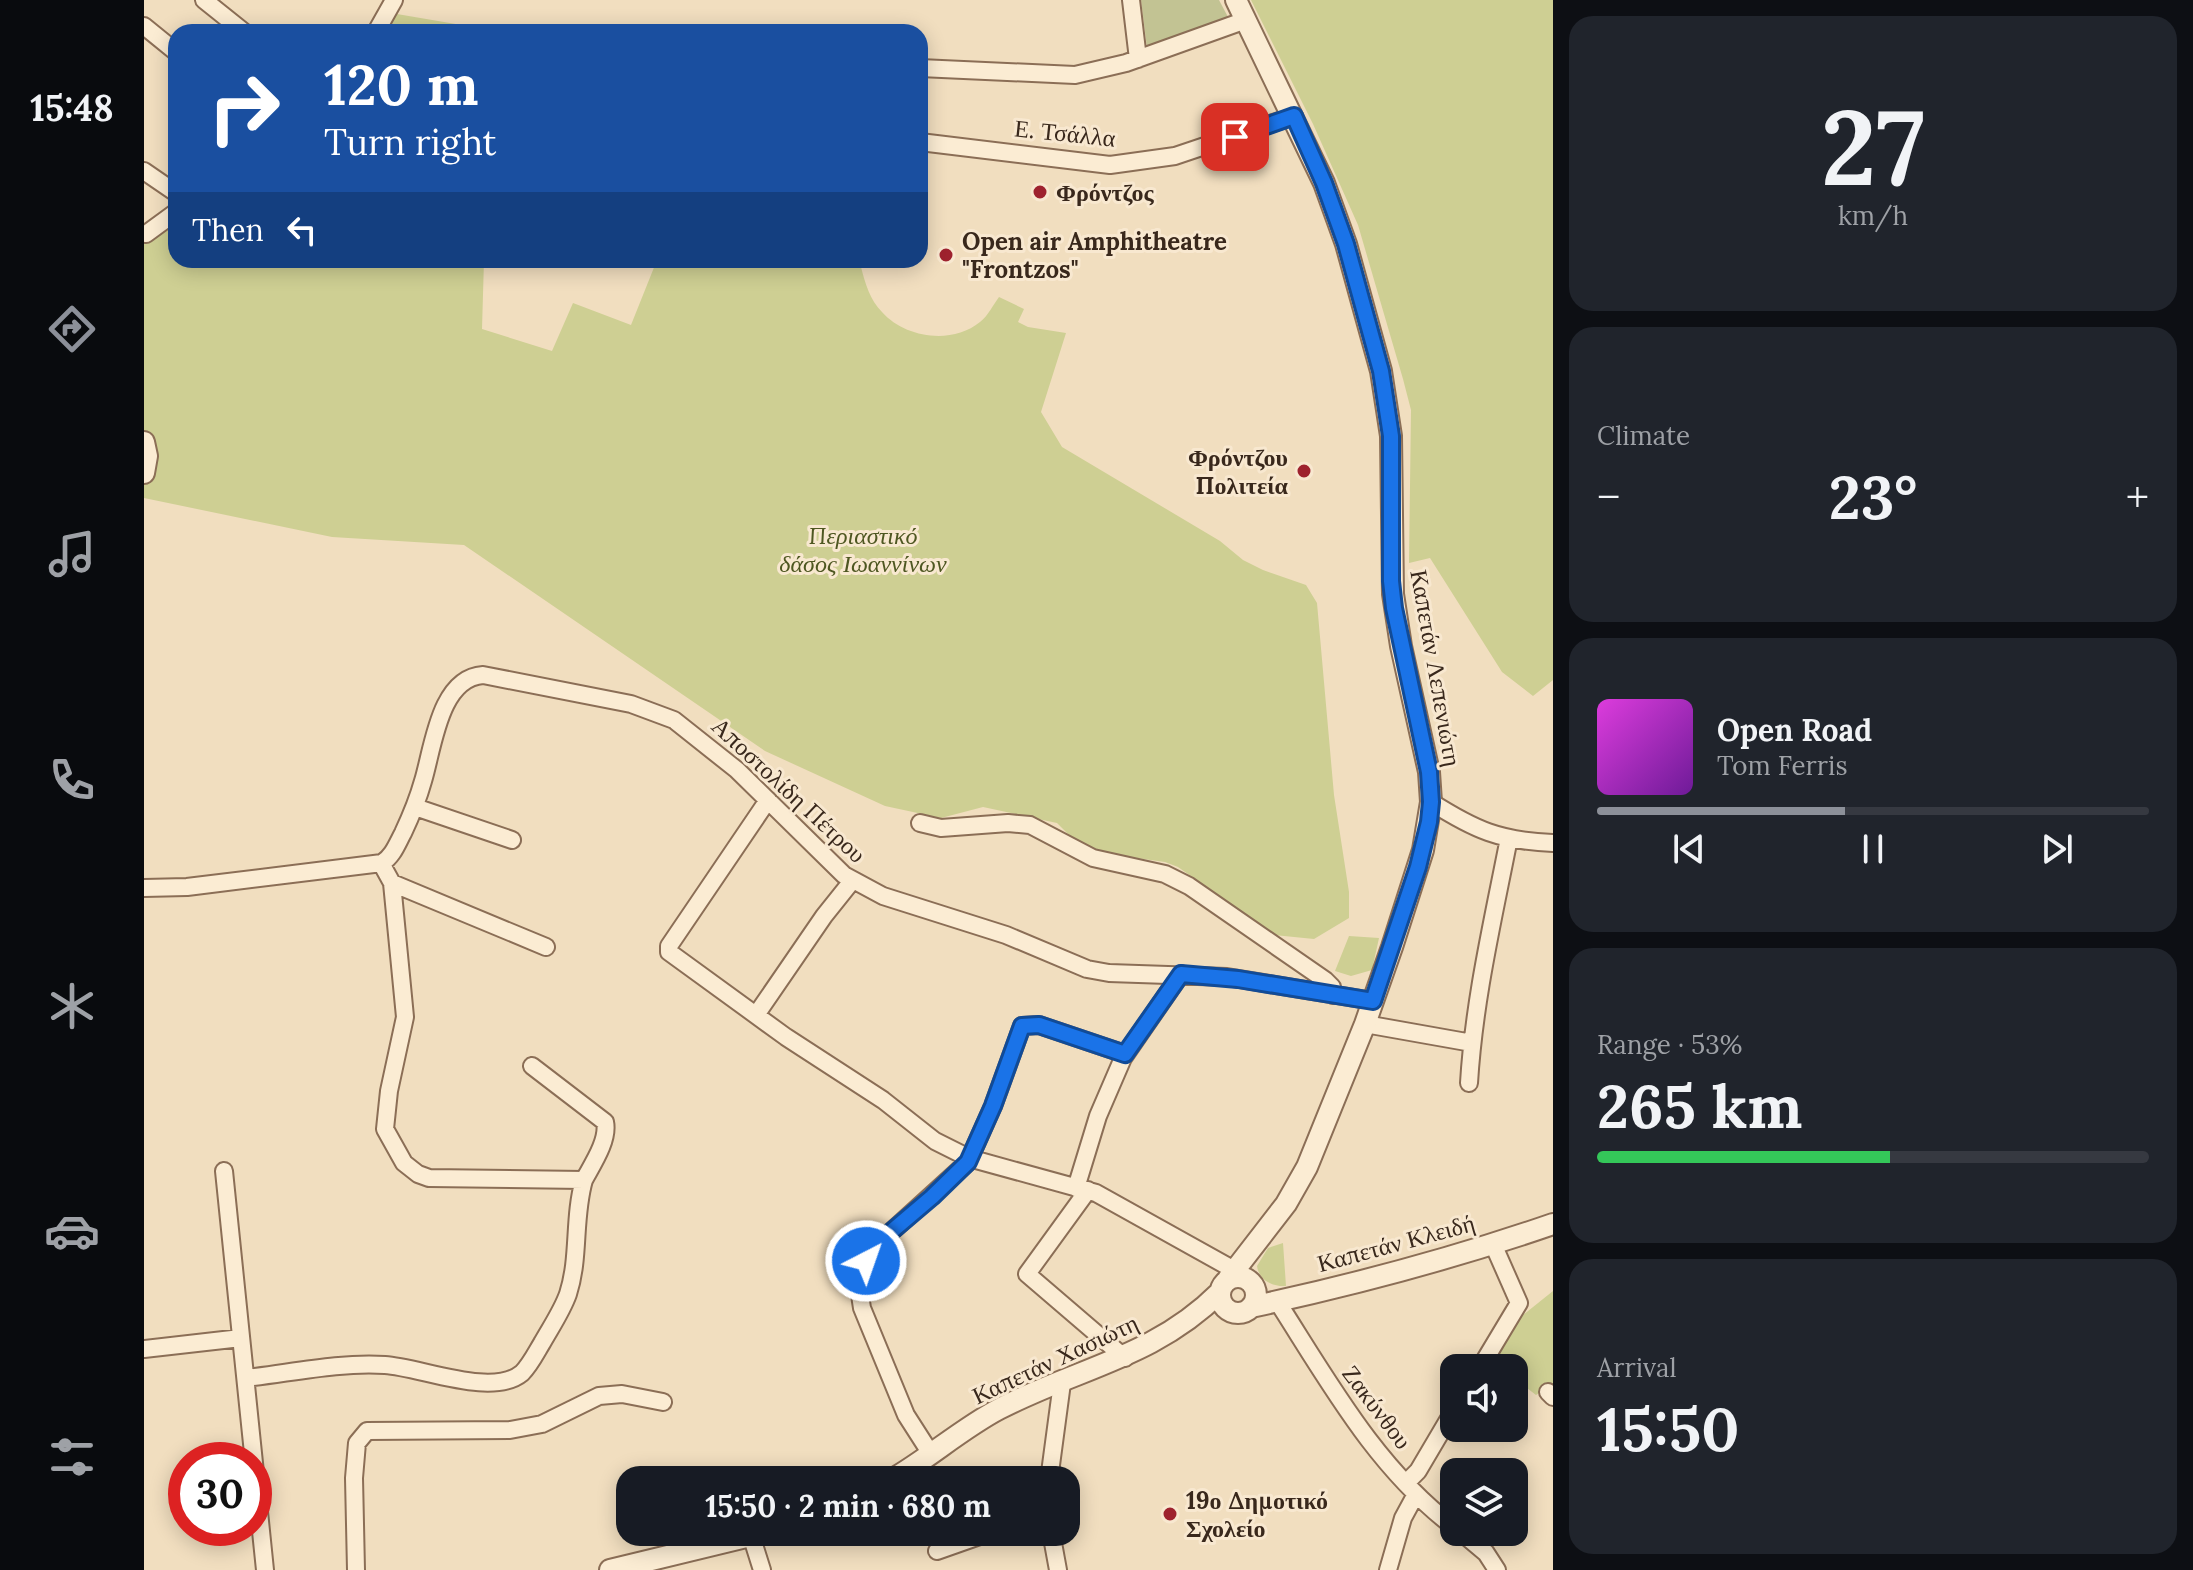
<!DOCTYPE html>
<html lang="en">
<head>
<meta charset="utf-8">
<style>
	:root { --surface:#171b24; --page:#20242c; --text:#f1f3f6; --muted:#9ea1a6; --line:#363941; --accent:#8c9099 }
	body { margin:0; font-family:Lora,serif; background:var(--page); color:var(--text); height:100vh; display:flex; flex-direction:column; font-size:30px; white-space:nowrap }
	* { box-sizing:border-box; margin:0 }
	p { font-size:26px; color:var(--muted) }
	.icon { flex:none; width:44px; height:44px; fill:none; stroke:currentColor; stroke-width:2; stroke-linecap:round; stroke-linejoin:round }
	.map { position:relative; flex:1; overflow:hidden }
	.drawer { display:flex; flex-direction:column; gap:16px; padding:16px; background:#0d0f14; width:640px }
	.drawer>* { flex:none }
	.top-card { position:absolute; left:24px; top:24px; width:760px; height:244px; border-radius:24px; box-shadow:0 4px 20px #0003; background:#1a4fa0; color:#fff; overflow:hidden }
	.buttons { position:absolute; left:1296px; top:1354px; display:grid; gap:16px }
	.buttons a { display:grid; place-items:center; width:88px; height:88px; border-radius:16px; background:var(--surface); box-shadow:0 4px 20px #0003; font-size:40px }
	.speed { position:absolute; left:24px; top:1442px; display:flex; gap:16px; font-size:40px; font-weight:700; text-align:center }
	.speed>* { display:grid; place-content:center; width:104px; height:104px; border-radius:50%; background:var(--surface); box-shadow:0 4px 20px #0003; line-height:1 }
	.speed .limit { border:12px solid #d22; background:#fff; color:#111 }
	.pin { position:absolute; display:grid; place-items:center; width:68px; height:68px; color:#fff; margin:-34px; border-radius:16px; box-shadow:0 4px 12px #0006 }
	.me { position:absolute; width:88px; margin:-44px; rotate:41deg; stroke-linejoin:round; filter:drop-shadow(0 0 6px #0008) }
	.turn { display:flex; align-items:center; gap:28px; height:168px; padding:0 24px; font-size:36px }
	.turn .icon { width:104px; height:104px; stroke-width:2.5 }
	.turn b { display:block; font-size:56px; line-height:68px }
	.then { display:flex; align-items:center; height:76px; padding:0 24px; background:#0003; gap:16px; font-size:30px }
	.big { font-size:60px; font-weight:800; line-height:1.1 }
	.drawer .widget { flex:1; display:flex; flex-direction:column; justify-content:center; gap:12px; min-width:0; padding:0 28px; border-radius:24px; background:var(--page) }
	.drawer .dial { align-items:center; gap:0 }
	.dial b { font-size:104px; line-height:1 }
	.song { display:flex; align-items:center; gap:24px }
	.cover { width:96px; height:96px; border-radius:12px; background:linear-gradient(135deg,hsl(300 70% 55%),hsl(280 70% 35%)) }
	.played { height:8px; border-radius:4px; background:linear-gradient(90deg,var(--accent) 45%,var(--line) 45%) }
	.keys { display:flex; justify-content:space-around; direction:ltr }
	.heat { display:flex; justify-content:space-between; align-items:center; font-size:44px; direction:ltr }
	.charge { height:12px; border-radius:6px; background:linear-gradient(90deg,#34c759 53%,var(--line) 0) }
	.trip { position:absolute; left:472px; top:1466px; width:464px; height:80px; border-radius:24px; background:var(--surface); box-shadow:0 4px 20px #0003; font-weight:800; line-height:80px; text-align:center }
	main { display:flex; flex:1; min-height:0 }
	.dock { display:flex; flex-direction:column; width:144px; justify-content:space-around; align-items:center; background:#090b0e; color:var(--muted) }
	.dock .icon { width:56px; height:56px }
	.dock .current { color:var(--accent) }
	.dock b { font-size:36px; color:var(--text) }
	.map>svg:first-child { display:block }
	.green { fill:#cecf93 }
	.cemetery { fill:#c2c393 }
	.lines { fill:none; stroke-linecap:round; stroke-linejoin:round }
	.minor-casing { stroke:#8b6e56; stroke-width:20 }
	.tertiary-casing { stroke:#8b6e56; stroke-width:24 }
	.minor { stroke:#fbecd3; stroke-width:16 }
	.tertiary { stroke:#fbecd3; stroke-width:20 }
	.route-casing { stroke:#114b97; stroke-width:20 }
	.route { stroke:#1a73e8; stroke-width:14 }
	.poi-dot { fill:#9e222e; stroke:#f8e8d0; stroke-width:3 }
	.labels { text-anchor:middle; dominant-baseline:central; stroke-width:6; stroke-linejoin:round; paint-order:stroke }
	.street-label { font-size:24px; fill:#39281c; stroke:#f8e8d0 }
	.poi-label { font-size:24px; font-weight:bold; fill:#39281c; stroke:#f8e8d0; text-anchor:start }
	.park-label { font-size:24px; font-style:italic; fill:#4e5721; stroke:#f8e8d0 }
</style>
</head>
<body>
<main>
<nav class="dock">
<b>15:48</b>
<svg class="icon current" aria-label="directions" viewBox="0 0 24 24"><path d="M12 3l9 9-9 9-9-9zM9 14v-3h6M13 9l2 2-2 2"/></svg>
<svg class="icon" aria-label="music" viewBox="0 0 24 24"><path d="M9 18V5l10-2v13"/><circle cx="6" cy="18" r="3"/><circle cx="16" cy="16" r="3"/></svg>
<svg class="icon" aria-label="phone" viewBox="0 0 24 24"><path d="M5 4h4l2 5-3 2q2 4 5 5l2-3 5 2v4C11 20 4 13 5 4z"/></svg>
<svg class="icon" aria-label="climate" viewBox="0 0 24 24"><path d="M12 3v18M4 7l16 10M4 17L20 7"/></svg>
<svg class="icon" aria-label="car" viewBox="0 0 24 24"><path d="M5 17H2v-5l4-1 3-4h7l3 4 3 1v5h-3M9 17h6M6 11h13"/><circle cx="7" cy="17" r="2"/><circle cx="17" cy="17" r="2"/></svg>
<svg class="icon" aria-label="filters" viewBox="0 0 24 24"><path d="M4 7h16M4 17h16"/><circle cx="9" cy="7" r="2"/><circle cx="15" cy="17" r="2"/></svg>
</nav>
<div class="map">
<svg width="1409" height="1570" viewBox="0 0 1409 1570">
	<rect width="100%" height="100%" fill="#f1debf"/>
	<path class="green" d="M1107,0H1409V680L1389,696L1358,672L1286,558L1265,563L1267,410L1259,379L1214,225L1169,124Z
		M247,13L347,30V32H238Z
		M32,217V260H340L338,329L408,351L429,303L487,325L513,260H636L717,267C721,283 726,300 738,312C761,338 808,345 836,322C844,316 849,305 855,297L880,309L874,322L884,327L922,333L897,412L918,447L1076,541L1099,560L1119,570L1162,585L1173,603L1190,795L1205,892V918L1170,939L1130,935L1034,867L1021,862L950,852L936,846L913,823L839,807L797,818L741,806L621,751L320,545L188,537L0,498V240Z
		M1205,936L1235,938L1228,970L1207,976L1191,971Z
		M1139,1243L1142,1286C1128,1287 1115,1280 1113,1266L1124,1248Z
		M1409,1291V1390L1405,1387L1392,1395L1370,1378V1368H1357L1345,1358L1369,1323Z"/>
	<path class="cemetery" d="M997,0H1075L1084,17L1003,48Z"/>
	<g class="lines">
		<g class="minor-casing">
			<path id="minor" d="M60,0L100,32
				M987,0L994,59
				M0,26L32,52
				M232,32L250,0
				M776,68L931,75L982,63L1102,20
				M776,142L966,165L1031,156L1150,116
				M0,171L32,193
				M2,234L32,212
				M624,800L525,946V952L642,1037L739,1100L791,1141L825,1158L952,1193L1092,1271
				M1287,802C1331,830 1356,841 1409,843
				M271,807L368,840
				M776,823L797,828L864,823L886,825L949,858L1021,874L1045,886L1181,980L1188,987L1189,995
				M248,883L402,947
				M0,888L43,887L238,863C249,856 253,844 259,833C267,816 274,799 279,781C289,749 295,678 339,675L487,704L530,720L593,770L700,875L739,896L862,935L943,969L965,973L1083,977L1229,1001
				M612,1015L680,916L708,881
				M1221,1024L1328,1043
				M388,1066L461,1122C465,1140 448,1165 440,1180
				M1325,1083C1330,1000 1349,920 1365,838
				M80,1171L121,1570
				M932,1188L954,1116L979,1058L1037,974
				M944,1190L883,1274L981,1358
				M1133,1301C1185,1382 1232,1468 1310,1527
				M0,1349L97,1338
				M1336,1368L1375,1303L1349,1244
				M102,1378C147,1373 195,1362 241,1365C276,1367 348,1398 378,1373C386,1365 392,1353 398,1343C407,1327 418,1311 424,1294C436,1257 429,1218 440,1180L285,1178L274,1174L260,1163L241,1129L245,1091L261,1017L248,883L237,863
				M1404,1392L1409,1397
				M787,1454L762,1415L718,1308L716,1295L726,1251L824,1162L849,1106L878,1026L895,1025L981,1054
				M905,1480L918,1383
				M1262,1483L1274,1471L1310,1410
				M907,1532L914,1570
				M1317,1532L1342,1553L1353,1570
				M607,1535L618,1570
				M793,1551L847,1532
				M212,1570L210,1478L213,1443L223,1431L366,1430L398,1424L455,1396L478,1394L519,1402
				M1244,1570L1259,1518L1272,1494"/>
		</g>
		<g class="tertiary-casing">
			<path id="tertiary" d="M0,442L3,456L0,473
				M1076 1295a18 18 0 1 1 36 0a18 18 0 1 1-36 0Z
				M1084,1279L1142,1204L1163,1167L1221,1024L1248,947L1279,850L1287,802L1285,772L1257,646L1249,594L1247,436L1237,371L1202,244L1180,183L1092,0
				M1107,1307C1209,1285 1311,1258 1409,1224
				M747,1480C784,1459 817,1429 855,1409C933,1368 1010,1358 1076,1292
				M466,1570L623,1532"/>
		</g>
		<use href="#minor" class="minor"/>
		<use href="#tertiary" class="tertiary"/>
	</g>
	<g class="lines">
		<g class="route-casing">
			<path id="route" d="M722,1261L728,1248L788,1197L824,1162L849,1106L878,1026L895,1025L981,1054L1037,974L1094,979L1229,1001L1274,867L1285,822L1287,802L1285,772L1250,608L1247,581V436L1237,371L1202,244L1180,183L1150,116L1091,137"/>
		</g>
		<use href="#route" class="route"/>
	</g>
	<g class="poi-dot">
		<circle cx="896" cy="192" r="8"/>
		<circle cx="802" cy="255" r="8"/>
		<circle cx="1160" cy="471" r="8"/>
		<circle cx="1026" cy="1514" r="8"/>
	</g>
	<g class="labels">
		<g class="street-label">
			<text transform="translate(921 133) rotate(6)">Ε. Τσάλλα</text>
			<text transform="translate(1292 668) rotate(80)">Καπετάν Λεπενιώτη</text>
			<text transform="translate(645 790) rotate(43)">Αποστολίδη Πέτρου</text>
			<text transform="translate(1252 1243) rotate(-15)">Καπετάν Κλειδή</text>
			<text transform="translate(911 1359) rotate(-25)">Καπετάν Χασιώτη</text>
			<text transform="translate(1233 1407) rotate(53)">Ζακύνθου</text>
		</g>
		<g class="poi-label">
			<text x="912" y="192">Φρόντζος</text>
			<text x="818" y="241">Open air Amphitheatre<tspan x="818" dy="28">"Frontzos"</tspan></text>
			<text x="1144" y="457" text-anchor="end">Φρόντζου<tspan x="1144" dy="28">Πολιτεία</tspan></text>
			<text x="1042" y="1500">19ο Δημοτικό<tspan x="1042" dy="28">Σχολείο</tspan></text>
		</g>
		<g class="park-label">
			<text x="719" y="535">Περιαστικό<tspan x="719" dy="28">δάσος Ιωαννίνων</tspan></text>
		</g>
	</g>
</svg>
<div class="buttons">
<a><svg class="icon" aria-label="sound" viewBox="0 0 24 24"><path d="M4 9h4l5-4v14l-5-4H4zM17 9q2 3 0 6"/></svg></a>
<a><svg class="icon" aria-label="layers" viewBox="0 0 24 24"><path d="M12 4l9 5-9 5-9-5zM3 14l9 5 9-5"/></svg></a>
</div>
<div class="speed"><div class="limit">30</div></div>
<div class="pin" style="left:1091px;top:137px;background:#d93025"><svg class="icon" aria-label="arrive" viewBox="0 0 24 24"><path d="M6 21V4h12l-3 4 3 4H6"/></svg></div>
<svg class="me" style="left:722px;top:1261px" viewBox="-20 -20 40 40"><circle r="17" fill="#1a73e8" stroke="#fff" stroke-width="3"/><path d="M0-11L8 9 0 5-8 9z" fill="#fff"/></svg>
<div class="trip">15:50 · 2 min · 680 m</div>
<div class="top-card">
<div class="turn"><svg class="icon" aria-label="right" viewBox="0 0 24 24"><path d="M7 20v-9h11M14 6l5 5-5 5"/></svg><div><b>120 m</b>Turn right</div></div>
<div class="then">Then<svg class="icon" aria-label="left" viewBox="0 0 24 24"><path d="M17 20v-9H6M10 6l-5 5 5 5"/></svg></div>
</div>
</div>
<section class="drawer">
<div class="widget dial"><b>27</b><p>km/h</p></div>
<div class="widget"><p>Climate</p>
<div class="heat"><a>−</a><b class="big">23°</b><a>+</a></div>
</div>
<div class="widget">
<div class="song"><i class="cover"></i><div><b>Open Road</b><p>Tom Ferris</p></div></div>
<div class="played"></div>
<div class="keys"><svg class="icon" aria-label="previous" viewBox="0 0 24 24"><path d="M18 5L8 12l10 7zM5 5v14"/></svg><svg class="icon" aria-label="pause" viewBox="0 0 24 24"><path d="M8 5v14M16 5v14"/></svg><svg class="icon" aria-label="next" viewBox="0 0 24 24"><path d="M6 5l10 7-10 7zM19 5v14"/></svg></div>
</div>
<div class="widget"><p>Range · 53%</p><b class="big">265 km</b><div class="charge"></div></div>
<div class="widget"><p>Arrival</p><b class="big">15:50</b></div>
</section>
</main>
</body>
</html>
